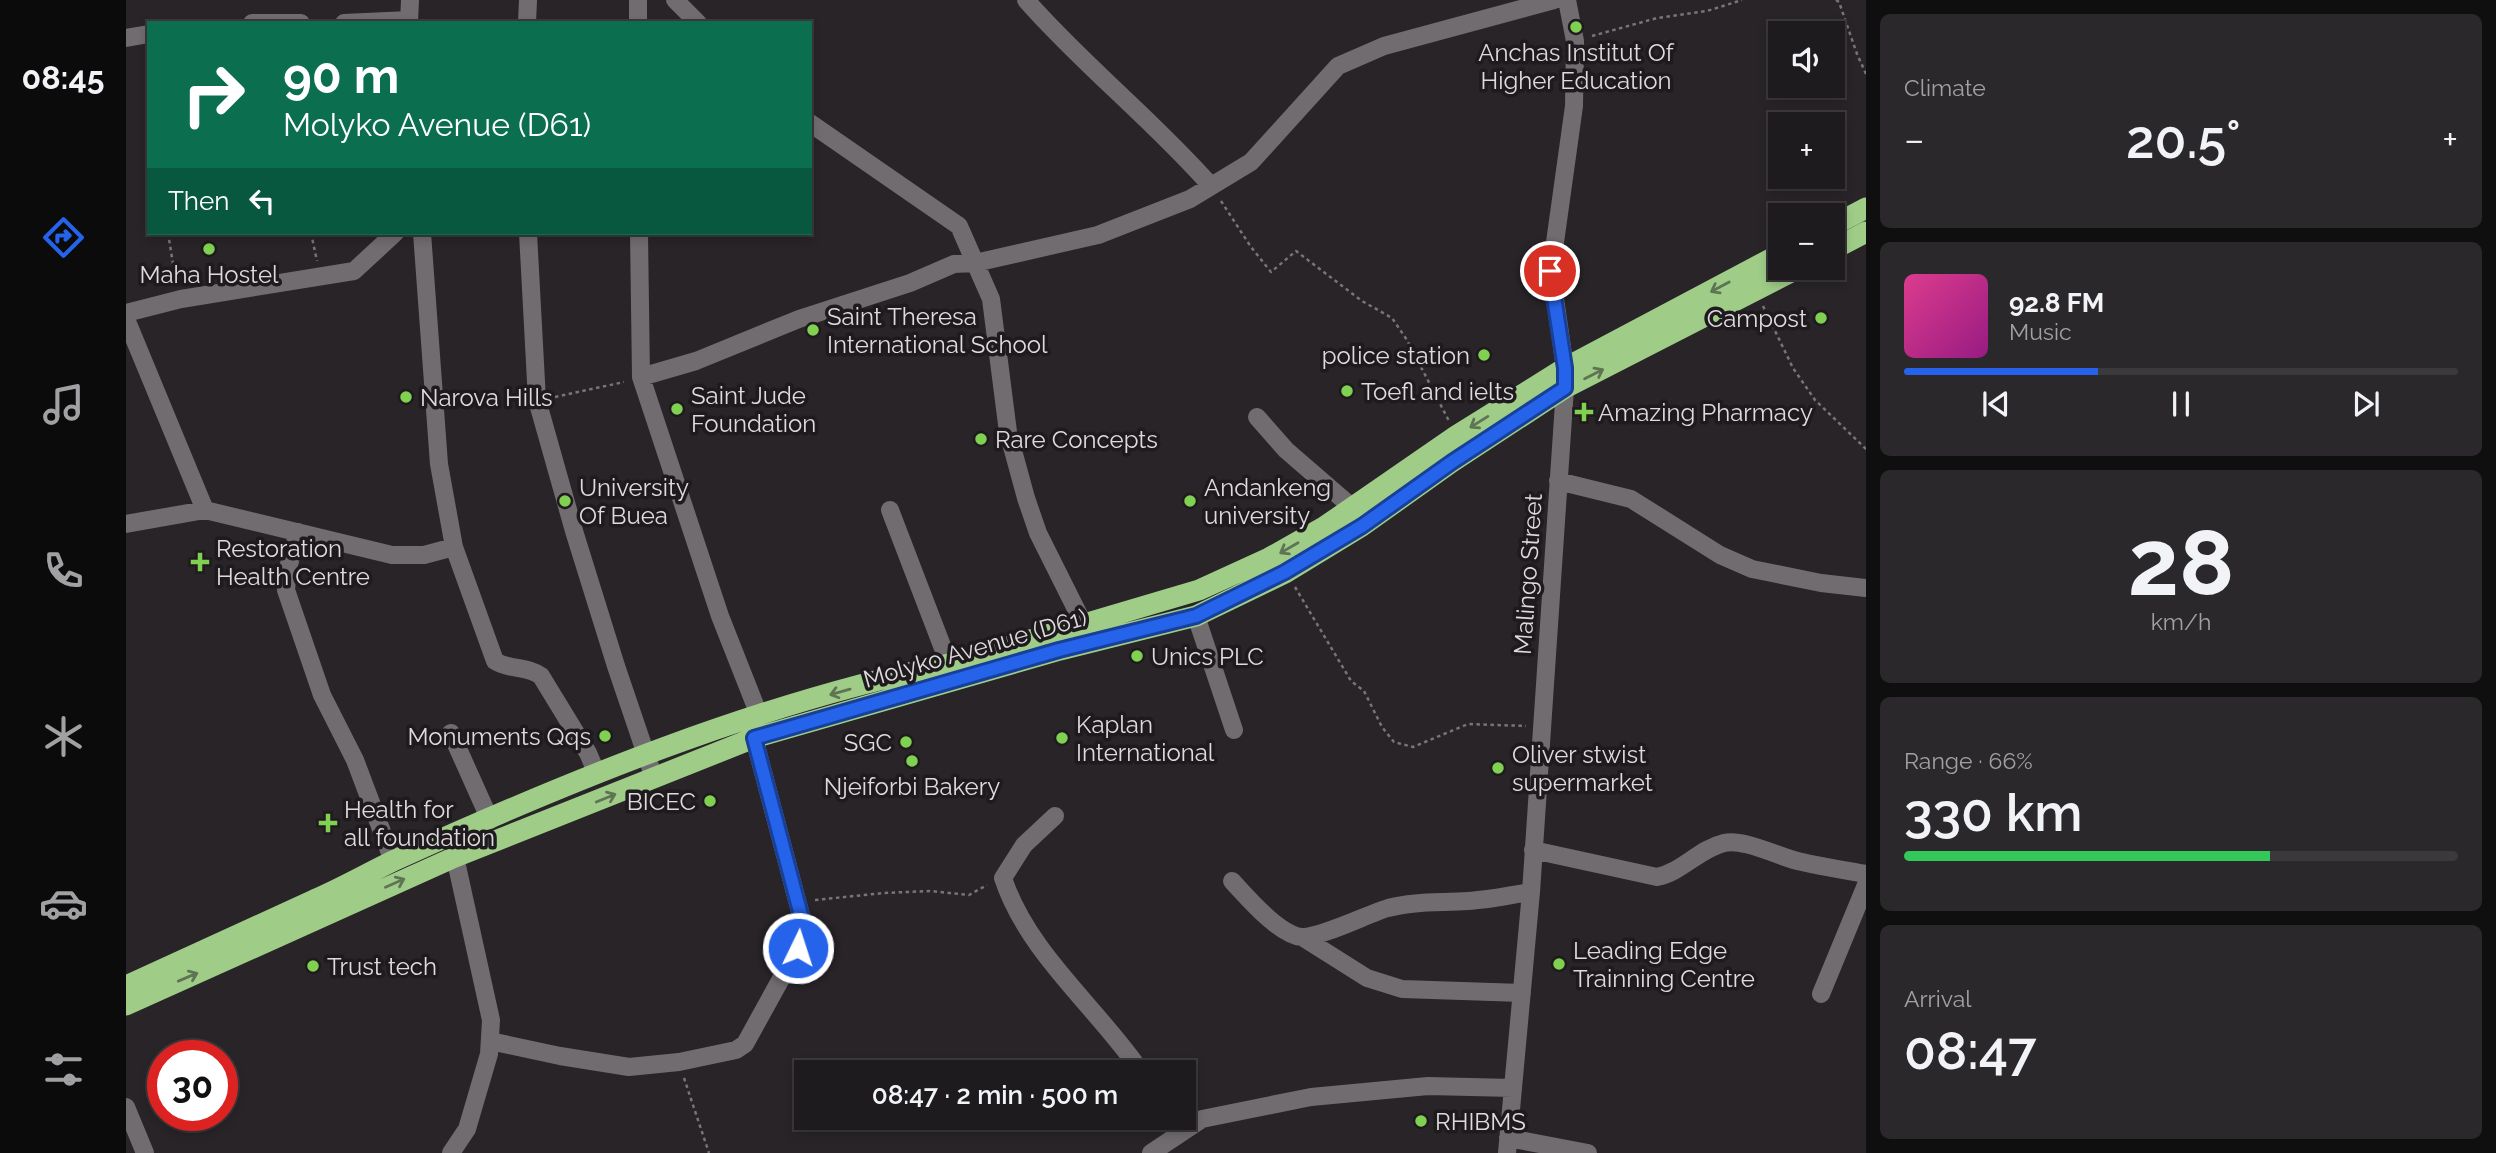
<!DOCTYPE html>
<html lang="en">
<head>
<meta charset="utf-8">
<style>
	:root { --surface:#1e1b1e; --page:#2b282b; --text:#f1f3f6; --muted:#a1a1a4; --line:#3c393c; --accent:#2563eb }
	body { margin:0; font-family:Raleway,sans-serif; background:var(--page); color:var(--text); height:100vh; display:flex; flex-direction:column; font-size:26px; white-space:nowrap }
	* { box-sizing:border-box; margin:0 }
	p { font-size:23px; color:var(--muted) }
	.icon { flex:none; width:38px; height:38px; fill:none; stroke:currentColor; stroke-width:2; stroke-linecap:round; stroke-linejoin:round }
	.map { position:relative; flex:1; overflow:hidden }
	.sheet { display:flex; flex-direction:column; gap:14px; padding:14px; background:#100f10; width:630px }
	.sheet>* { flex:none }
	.guide { position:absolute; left:21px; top:21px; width:665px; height:214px; border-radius:0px; box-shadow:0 4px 10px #0003,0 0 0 2px var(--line); background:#0b6e4f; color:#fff; overflow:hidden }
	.controls { position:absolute; left:1642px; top:21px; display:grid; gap:14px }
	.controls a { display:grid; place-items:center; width:77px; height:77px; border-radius:0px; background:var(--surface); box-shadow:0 4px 10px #0003,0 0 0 2px var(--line); font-size:35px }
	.speed { position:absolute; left:21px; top:1040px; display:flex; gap:14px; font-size:35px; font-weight:700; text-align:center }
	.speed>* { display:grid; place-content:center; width:91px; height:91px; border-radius:50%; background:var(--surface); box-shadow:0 4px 10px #0003,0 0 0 2px var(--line); line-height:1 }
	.speed .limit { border:10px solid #d22; background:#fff; color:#111 }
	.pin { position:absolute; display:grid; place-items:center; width:60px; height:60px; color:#fff; margin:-30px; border:4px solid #fff; border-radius:50%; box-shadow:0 2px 7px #0007 }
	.me { position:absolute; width:77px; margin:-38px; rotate:4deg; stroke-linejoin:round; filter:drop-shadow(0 0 5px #0008) }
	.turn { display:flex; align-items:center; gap:24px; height:147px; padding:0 21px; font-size:32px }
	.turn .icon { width:91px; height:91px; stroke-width:2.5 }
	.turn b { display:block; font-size:49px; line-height:60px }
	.then { display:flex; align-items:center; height:66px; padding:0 21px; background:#0003; gap:14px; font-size:26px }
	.big { font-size:52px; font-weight:600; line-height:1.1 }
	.sheet .widget { flex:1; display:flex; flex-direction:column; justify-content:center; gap:10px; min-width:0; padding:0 24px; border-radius:10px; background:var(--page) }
	.sheet .dial { align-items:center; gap:0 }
	.dial b { font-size:91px; line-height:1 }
	.song { display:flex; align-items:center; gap:21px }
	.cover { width:84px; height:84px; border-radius:10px; background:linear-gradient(135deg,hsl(330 70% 55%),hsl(310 70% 35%)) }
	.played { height:7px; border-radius:4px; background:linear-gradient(90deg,var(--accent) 35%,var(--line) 35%) }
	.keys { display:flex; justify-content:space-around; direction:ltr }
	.heat { display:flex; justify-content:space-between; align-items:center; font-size:38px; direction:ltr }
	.charge { height:10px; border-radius:5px; background:linear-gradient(90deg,#34c759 66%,var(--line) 0) }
	.trip { position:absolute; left:668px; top:1060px; width:402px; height:70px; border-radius:0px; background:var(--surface); box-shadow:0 4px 10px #0003,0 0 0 2px var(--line); font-weight:600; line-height:70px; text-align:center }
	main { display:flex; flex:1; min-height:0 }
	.dock { display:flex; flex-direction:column; width:126px; justify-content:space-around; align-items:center; background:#0c0b0c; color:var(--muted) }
	.dock .icon { width:49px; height:49px }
	.dock .current { color:var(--accent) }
	.dock b { font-size:32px; color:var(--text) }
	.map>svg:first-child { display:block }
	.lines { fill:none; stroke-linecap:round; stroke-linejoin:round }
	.path { stroke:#787478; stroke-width:2.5; stroke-dasharray:3.5 3.5; stroke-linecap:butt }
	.minor { stroke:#716c70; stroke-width:18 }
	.highway { stroke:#9fcd88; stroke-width:21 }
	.oneway { stroke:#5e7453 }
	.route-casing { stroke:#184099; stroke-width:18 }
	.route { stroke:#2563eb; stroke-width:12 }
	.poi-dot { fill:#80d051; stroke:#1e1a1e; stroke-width:2.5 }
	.labels { text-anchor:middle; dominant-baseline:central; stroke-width:7; stroke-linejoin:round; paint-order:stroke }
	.poi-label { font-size:24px; fill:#dedbdd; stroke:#1e1a1e; text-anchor:start }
	.street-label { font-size:24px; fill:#dedbdd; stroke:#1e1a1e }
</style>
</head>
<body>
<main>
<nav class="dock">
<b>08:45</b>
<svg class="icon current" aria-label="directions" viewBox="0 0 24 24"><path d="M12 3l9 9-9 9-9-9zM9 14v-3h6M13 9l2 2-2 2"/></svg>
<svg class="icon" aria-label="music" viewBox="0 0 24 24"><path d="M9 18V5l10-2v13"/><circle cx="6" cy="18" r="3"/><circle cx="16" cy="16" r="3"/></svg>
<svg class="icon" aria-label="phone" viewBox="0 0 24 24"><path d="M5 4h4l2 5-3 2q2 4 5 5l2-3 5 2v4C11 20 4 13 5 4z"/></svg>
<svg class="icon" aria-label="climate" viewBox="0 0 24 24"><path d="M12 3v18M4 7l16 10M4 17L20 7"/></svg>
<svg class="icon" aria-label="car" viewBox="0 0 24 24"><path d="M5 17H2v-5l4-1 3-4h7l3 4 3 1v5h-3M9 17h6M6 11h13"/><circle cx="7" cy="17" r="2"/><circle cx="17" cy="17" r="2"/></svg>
<svg class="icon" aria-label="filters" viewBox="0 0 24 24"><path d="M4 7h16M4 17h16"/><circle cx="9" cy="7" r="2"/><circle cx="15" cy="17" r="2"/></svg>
</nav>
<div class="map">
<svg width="1740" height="1153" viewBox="0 0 1740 1153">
	<rect width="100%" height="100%" fill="#282428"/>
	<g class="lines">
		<path class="path" d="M1710,0L1713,2L1731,54L1740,74
			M1466,36L1531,18L1581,11L1616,0
			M1095,201L1125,247L1145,272L1170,251L1236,301L1266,318L1281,340L1323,421
			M42,233L50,282
			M185,233L191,261
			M1637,306L1667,368L1689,400L1740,449
			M429,397L498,382
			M1169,587L1225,681L1238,691L1256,727L1268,742L1287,747L1342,724L1400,726
			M689,900L758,893L804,891L843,895L861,885
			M558,1078L583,1153"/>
		<path class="minor" d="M512,0V23
			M549,0L572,23
			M900,0C958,66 1027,120 1085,186
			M126,23H175
			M218,23L283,20
			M283,23L284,0
			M401,23L402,0
			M0,38L23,34
			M684,123L833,226L865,299L882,432L900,498L912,533L957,623
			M296,233L313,464L328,547L369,661C383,670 402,666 415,676L462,753L471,774
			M402,233L411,400L448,531L490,666L528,778
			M513,233L515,377L594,616L633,715
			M0,313L55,299L228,271L269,233
			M0,319L79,510L266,555H298L328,547
			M515,377L570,361L673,319L784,283L828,264L849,263L972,235L1064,199L1125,162L1212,66L1258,46L1428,0
			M1131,417L1160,450L1227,508
			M1432,481L1505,499L1594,555L1626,569L1695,583L1740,588
			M764,510L823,664
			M0,524L79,510
			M172,532L162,568L160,590L196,695L229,760L267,861
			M1070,616L1108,730
			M325,733L364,820
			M929,816L898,845L877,878C902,954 972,1008 1016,1073
			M1407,850L1531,877C1556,872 1573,849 1598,843C1618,838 1655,858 1676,862C1697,867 1719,870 1740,874
			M1106,881C1121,897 1153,935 1176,937C1194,938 1242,914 1262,908C1288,901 1315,903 1342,901C1363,900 1384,895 1405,892
			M1176,937L1241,978L1276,989L1396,993
			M1695,994L1740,885
			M364,1041L434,1056L503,1067L553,1062L610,1050L619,1044L672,948L676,919L628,738
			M0,1107L19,1153
			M1382,1138L1462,1153
			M325,1153L341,1129L363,1054L365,1020L329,857
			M1025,1153L1076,1119L1185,1097L1302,1086L1387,1088
			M1381,1153L1405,892L1439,388V368L1425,271L1448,106L1449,41L1441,0"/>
		<path class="highway" d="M1706,226L1740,208
			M1706,250L1740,232
			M0,986C63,957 126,929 188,900C216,888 242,873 269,860C445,780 633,703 823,664L1073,590L1143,558L1198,527L1330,436L1439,368L1654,254
			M0,1005L329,857L628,738L934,650L1070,616L1159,573L1236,526L1326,462L1439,388L1673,268"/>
	</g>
	<defs><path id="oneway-shaft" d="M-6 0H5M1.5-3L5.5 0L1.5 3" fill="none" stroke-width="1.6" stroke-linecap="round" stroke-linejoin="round" transform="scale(1.75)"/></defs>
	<g class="oneway">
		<use href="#oneway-shaft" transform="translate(1594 287) rotate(152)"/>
		<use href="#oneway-shaft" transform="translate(1468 374) rotate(-27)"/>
		<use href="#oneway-shaft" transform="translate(1353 422) rotate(148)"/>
		<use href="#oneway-shaft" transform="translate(1163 548) rotate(150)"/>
		<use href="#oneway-shaft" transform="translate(714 692) rotate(164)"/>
		<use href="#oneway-shaft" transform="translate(480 798) rotate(-22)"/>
		<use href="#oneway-shaft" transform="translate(269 883) rotate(-24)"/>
		<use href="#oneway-shaft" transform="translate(62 977) rotate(-23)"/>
	</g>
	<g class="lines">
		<g class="route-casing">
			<path id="route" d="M672,948L676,919L628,738L933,650L1070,616L1159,572L1236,526L1326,462L1439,388V368L1424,271"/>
		</g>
		<use href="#route" class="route"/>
	</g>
	<g class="poi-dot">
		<circle cx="1450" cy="27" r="7"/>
		<circle cx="83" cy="249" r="7"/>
		<circle cx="1695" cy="318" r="7"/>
		<circle cx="687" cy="330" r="7"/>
		<circle cx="1358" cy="355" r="7"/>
		<circle cx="1221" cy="391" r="7"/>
		<circle cx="280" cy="397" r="7"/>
		<circle cx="551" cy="409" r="7"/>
		<path d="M1454.5 401.5h7v7h7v7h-7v7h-7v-7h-7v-7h7z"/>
		<circle cx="855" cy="439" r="7"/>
		<circle cx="439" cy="501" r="7"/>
		<circle cx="1064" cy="501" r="7"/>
		<path d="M70.5 551.5h7v7h7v7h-7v7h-7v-7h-7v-7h7z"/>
		<circle cx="1011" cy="656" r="7"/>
		<circle cx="479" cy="736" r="7"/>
		<circle cx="936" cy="738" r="7"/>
		<circle cx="780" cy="742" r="7"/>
		<circle cx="786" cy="761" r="7"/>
		<circle cx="1372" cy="768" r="7"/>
		<circle cx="584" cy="801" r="7"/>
		<path d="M198.5 812.5h7v7h7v7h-7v7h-7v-7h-7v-7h7z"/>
		<circle cx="1433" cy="964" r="7"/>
		<circle cx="187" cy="966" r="7"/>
		<circle cx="1295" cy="1121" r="7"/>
	</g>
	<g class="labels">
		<g class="poi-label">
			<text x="1450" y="52" text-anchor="middle">Anchas Institut Of<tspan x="1450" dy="28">Higher Education</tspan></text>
			<text x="83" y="274" text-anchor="middle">Maha Hostel</text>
			<text x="701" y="316">Saint Theresa<tspan x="701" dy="28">International School</tspan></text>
			<text x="1681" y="318" text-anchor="end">Campost</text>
			<text x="1344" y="355" text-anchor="end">police station</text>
			<text x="1235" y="391">Toefl and ielts</text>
			<text x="565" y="395">Saint Jude<tspan x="565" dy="28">Foundation</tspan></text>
			<text x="294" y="397">Narova Hills</text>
			<text x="1472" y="412">Amazing Pharmacy</text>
			<text x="869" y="439">Rare Concepts</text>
			<text x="453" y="487">University<tspan x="453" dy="28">Of Buea</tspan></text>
			<text x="1078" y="487">Andankeng<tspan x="1078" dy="28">university</tspan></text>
			<text x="90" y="548">Restoration<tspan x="90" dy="28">Health Centre</tspan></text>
			<text x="1025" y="656">Unics PLC</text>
			<text x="950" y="724">Kaplan<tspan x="950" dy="28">International</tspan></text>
			<text x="465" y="736" text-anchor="end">Monuments Qqs</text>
			<text x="766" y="742" text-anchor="end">SGC</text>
			<text x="1386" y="754">Oliver stwist<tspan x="1386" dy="28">supermarket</tspan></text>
			<text x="786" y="786" text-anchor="middle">Njeiforbi Bakery</text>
			<text x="570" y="801" text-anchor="end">BICEC</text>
			<text x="218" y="809">Health for<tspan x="218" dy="28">all foundation</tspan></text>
			<text x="1447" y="950">Leading Edge<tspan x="1447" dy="28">Trainning Centre</tspan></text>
			<text x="201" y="966">Trust tech</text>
			<text x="1309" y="1121">RHIBMS</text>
		</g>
		<g class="street-label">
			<text transform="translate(1402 574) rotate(-86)">Malingo Street</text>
			<text transform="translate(849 648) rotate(-16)">Molyko Avenue (D61)</text>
		</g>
	</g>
</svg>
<div class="controls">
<a><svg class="icon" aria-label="sound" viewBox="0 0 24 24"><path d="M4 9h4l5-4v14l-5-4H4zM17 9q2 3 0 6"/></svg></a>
<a>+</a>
<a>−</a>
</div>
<div class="speed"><div class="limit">30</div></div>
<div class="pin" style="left:1424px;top:271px;background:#d93025"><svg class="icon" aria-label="arrive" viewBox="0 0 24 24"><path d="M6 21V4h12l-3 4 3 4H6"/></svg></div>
<svg class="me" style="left:672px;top:948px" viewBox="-20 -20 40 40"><circle r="17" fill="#2563eb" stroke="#fff" stroke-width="3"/><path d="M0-11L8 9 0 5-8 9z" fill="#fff"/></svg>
<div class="trip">08:47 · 2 min · 500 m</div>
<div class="guide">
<div class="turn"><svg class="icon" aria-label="right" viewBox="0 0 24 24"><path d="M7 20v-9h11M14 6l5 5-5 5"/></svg><div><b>90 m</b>Molyko Avenue (D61)</div></div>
<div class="then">Then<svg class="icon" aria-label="left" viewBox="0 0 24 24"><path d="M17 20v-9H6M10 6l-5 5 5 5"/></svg></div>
</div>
</div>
<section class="sheet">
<div class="widget"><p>Climate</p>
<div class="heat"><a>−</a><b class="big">20.5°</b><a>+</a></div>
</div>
<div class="widget">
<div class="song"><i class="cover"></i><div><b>92.8 FM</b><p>Music</p></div></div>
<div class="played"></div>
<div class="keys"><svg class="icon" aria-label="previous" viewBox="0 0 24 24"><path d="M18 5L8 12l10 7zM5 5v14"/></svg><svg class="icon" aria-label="pause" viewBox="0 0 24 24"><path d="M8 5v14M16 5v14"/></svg><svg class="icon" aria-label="next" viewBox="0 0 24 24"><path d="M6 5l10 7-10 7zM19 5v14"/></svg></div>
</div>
<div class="widget dial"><b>28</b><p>km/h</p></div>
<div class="widget"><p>Range · 66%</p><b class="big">330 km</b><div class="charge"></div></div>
<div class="widget"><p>Arrival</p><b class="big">08:47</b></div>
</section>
</main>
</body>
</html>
